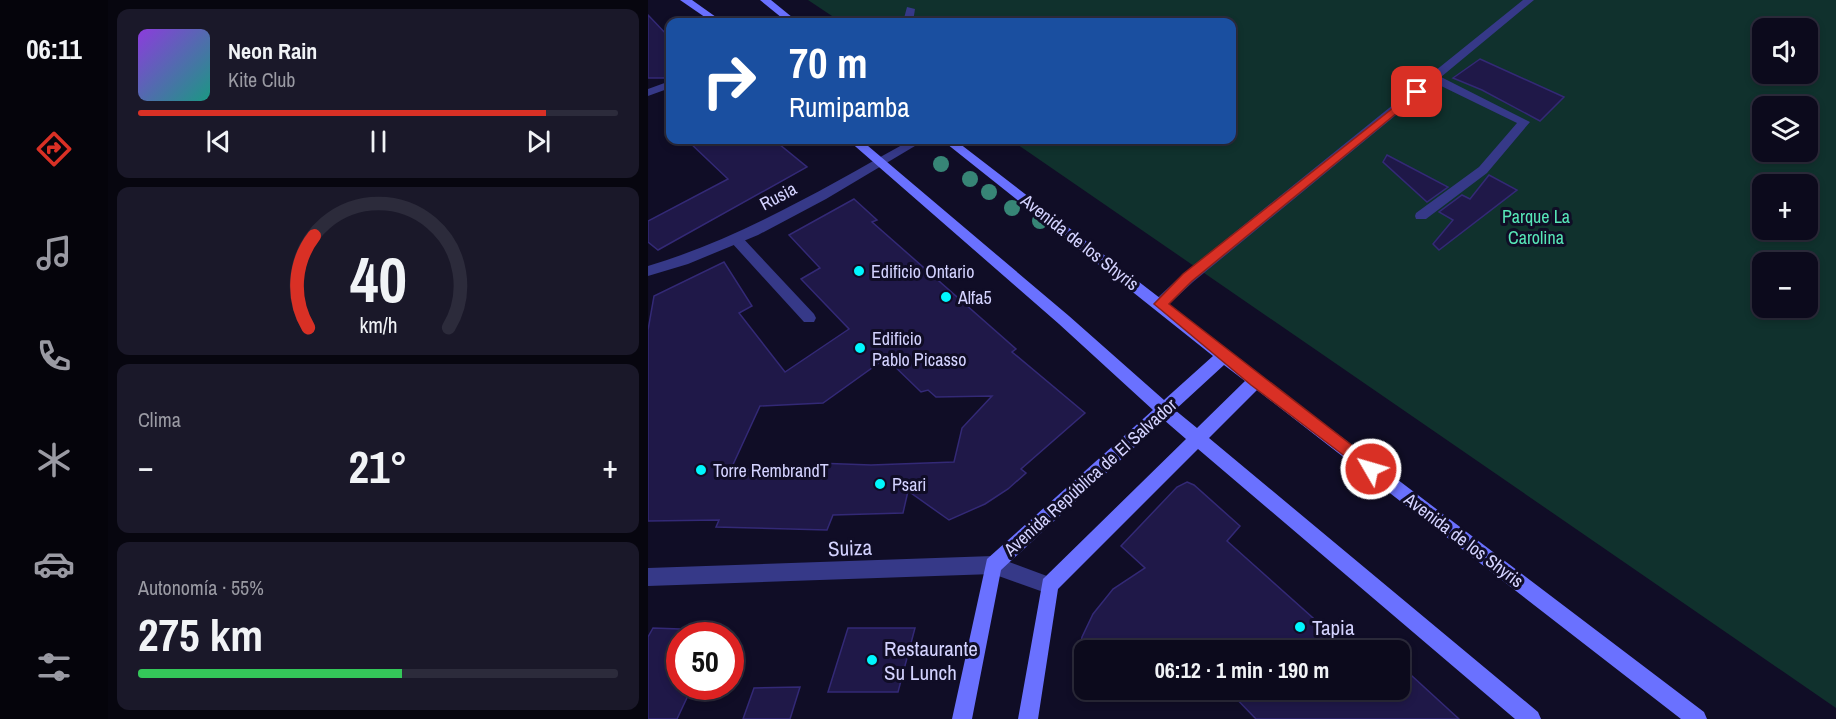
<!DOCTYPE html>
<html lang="es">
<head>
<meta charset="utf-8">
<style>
	:root { --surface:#0c0a1c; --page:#1a1829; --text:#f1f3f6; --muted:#9a9aa3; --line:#2c2b3b; --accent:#d93025 }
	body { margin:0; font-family:"Archivo Narrow",sans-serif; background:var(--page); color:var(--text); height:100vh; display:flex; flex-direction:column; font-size:22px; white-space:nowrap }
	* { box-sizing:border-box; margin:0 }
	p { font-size:20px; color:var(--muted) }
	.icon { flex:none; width:33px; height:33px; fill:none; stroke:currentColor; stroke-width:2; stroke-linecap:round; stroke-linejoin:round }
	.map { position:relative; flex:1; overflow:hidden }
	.details { display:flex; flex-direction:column; gap:9px; padding:9px; background:#07060f; width:540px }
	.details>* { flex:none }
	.hud { position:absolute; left:18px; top:18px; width:570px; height:126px; border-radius:12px; box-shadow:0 3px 9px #0003,0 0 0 2px var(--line); background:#1a4fa0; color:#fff; overflow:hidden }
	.tools { position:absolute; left:1104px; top:18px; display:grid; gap:12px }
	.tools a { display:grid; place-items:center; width:66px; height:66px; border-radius:12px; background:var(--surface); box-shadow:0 3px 9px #0003,0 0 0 2px var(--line); font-size:30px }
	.speed { position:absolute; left:18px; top:622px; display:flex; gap:12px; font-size:30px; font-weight:700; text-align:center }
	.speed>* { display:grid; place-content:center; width:78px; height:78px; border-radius:50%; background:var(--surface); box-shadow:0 3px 9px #0003,0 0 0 2px var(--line); line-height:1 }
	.speed .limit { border:9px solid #d22; background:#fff; color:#111 }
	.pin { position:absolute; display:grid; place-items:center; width:51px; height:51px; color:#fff; margin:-26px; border-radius:12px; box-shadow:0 3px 9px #0006 }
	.me { position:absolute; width:66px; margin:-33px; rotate:308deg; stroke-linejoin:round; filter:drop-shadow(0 0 4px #0008) }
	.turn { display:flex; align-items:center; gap:21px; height:126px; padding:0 24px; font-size:27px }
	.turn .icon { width:78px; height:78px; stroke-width:2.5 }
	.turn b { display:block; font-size:42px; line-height:51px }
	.big { font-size:45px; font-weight:700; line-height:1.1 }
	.details .card { flex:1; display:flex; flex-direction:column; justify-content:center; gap:9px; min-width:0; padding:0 21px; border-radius:12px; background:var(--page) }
	.details .dial { align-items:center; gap:0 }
	.dial svg { height:156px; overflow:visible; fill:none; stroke:var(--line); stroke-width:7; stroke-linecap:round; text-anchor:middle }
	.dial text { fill:var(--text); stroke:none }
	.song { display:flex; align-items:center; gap:18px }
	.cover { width:72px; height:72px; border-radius:9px; background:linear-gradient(135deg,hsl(270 70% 55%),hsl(170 70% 35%)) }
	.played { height:6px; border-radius:3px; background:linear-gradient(90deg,var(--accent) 85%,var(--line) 85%) }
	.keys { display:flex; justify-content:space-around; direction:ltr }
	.heat { display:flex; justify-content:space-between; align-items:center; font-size:33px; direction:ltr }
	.charge { height:9px; border-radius:4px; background:linear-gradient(90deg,#34c759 55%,var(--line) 0) }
	.trip { position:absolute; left:426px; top:640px; width:336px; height:60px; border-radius:12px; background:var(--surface); box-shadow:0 3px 9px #0003,0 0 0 2px var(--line); font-weight:700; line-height:60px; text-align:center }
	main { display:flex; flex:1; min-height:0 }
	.dock { display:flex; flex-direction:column; width:108px; justify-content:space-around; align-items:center; background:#05040b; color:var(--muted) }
	.dock .icon { width:42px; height:42px }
	.dock .active { color:var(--accent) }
	.dock b { font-size:27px; color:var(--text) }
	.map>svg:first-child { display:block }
	.green { fill:#10312d; fill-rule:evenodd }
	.building { fill:#1f1848; stroke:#332976; stroke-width:1.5; fill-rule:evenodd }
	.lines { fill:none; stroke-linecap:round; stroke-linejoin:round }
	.lane { fill:#363988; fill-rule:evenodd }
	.street { fill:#363988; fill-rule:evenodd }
	.secondary { fill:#6a71ff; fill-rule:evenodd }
	.tree { fill:#378576 }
	.route { fill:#d93025; stroke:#8d1f18; stroke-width:1.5 }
	.poi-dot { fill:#00f7fe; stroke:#100d26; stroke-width:2 }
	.labels { text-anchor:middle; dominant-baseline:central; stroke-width:6; stroke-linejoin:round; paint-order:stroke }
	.street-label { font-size:18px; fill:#d4d3ff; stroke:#100d26 }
	.park-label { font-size:18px; fill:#57e7b8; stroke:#100d26 }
	.poi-label { font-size:18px; fill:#d4d3ff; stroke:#100d26; text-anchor:start }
	.near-street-label { font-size:21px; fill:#d4d3ff; stroke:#100d26 }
	.near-poi-label { font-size:21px; fill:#d4d3ff; stroke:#100d26; text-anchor:start }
</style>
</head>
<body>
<main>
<nav class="dock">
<b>06:11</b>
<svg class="icon active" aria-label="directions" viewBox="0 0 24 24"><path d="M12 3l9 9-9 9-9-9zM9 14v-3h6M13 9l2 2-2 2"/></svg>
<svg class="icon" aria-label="music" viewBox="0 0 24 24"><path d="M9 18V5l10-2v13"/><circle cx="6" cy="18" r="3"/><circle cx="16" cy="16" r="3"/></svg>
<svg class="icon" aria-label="phone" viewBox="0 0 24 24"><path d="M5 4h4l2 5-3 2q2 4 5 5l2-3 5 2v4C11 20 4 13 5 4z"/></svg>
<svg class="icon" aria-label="climate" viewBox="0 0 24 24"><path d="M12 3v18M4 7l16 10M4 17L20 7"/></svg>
<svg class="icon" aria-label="car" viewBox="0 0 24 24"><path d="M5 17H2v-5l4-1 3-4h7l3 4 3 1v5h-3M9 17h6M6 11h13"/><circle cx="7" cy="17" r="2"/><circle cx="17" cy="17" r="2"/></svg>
<svg class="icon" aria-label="filters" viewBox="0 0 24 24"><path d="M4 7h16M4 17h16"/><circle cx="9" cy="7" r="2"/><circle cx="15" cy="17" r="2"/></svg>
</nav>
<section class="details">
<div class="card">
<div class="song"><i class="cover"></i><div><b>Neon Rain</b><p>Kite Club</p></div></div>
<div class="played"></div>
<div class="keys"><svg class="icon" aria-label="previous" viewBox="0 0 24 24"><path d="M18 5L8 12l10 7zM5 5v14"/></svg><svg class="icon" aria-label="pause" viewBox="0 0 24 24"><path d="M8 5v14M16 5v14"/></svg><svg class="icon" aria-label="next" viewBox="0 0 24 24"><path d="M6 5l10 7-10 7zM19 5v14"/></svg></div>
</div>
<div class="card dial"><svg viewBox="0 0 100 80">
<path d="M14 69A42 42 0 1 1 86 69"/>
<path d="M14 69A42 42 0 0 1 17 22" stroke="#d93025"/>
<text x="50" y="56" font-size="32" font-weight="700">40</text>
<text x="50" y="72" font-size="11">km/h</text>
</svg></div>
<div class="card"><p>Clima</p>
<div class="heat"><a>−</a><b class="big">21°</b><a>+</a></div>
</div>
<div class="card"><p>Autonomía · 55%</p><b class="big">275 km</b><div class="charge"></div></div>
</section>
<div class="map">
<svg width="1188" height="719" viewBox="0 0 1188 719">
	<rect width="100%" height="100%" fill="#100d26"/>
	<path class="green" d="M160,0H1188V708L363,140H584V22H193ZM1114,28H1160V74H1114ZM1114,106H1160V152H1114ZM1114,184H1160V230H1114ZM1114,262H1160V308H1114Z"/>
	<path class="building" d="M0,15L22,38V78H0Z
		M832,59L916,97L892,121L834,90L805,78Z
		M39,140H126L159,167L10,250L0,242V221L80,179Z
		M739,155L800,187L779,202L735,162Z
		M841,175L869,190L791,250L785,244L805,220L791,212L814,195L822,199Z
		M206,199L229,220L224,222L368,349L364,352L437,413L373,469L378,473L360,489L337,504L301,520L260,491L255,513L185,515L179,530L68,527L71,520L0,521V330L6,296L76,262L104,306L91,313L137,372L201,329L153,279L172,268L141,235ZM238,358L273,392L280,390L288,397L344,396L314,428L306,462L223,465L169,463L166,472L83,469L112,406L175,403Z
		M539,482L546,485L592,526L579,541L702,651H431L434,637L445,614L465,589L497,568L473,546L529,487Z
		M5,628L32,629V687H44L29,719H0V637Z
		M200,628H267L250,692H180Z
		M752,665L811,719H608L580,690H752Z
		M152,687L142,719H95L106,688Z"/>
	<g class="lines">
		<path class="lane" d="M875,0H886L793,77L882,122L839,173L778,219H768L767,216L768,213L831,167L869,123L787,83L545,282L517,308H507L505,304L507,300L535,274Z
			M259,7L267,9L265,22H255Z
			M88,234L93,236L166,314L168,318L166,322H156L83,242L81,239Z"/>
		<path class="street" d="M22,81V88L0,96V89Z
			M263,140H277L178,199L110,235L40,264L0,276V266C94,238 178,187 263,140Z
			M345,556L407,579L410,585L407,591L401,594L345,574L0,586V568Z"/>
		<path class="secondary" d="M32,0H44L75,22H64Z
			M112,0H123L150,22H139Z
			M200,140H213L421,316L516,400L565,356L294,140H307L613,376L1056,712L1059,719H1033L609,390L561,438L890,712L893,719H867L550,449L410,589L390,719H370L395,579L538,439L516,420L353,570L324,719H304L339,559L505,410L411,324ZM576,365L597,381L549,428L527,410Z"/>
	</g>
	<g class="tree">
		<circle cx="293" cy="164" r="8"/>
		<circle cx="322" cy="179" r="8"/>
		<circle cx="341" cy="192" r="8"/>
		<circle cx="364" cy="208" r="8"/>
		<circle cx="392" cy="221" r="8"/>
	</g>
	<path class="route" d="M769,89L772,90V94L544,281L521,304L728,464L730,469L728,474L723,476L603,385L506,304L535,274Z"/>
	<g class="poi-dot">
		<circle cx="211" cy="271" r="6"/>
		<circle cx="298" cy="297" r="6"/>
		<circle cx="212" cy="348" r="6"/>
		<circle cx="53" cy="470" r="6"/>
		<circle cx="232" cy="484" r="6"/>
		<circle cx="652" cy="627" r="6"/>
		<circle cx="224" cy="660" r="6"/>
	</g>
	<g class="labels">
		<g class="street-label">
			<text transform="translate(130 196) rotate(-28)">Rusia</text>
			<text transform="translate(432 242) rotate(38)">Avenida de los Shyris</text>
			<text transform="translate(442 477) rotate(-42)">Avenida República de El Salvador</text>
			<text transform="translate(816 540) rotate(37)">Avenida de los Shyris</text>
		</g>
		<g class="park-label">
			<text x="888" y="216">Parque La<tspan x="888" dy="21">Carolina</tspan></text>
		</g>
		<g class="poi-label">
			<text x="223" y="271">Edificio Ontario</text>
			<text x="310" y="297">Alfa5</text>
			<text x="224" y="338">Edificio<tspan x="224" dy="21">Pablo Picasso</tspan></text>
			<text x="65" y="470">Torre RembrandT</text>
			<text x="244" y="484">Psari</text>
		</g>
		<g class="near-street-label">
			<text transform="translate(202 548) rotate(-2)">Suiza</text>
		</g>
		<g class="near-poi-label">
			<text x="664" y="627">Tapia</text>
			<text x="236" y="648">Restaurante<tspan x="236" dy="24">Su Lunch</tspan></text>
		</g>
	</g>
</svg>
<div class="tools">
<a><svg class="icon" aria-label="sound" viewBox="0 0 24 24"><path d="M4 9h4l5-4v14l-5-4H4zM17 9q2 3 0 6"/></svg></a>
<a><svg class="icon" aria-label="layers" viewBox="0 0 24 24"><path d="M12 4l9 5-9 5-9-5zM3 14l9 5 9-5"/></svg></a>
<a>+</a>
<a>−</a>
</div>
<div class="speed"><div class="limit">50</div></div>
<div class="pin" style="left:769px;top:92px;background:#d93025"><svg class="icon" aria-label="arrive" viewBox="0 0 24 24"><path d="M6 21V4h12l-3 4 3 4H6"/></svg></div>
<svg class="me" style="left:723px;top:469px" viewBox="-20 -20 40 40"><circle r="17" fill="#d93025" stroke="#fff" stroke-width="3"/><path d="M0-11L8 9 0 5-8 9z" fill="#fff"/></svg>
<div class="trip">06:12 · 1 min · 190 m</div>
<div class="hud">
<div class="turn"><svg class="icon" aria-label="right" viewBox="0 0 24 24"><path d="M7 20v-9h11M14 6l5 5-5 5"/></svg><div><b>70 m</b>Rumipamba</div></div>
</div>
</div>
</main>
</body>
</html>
